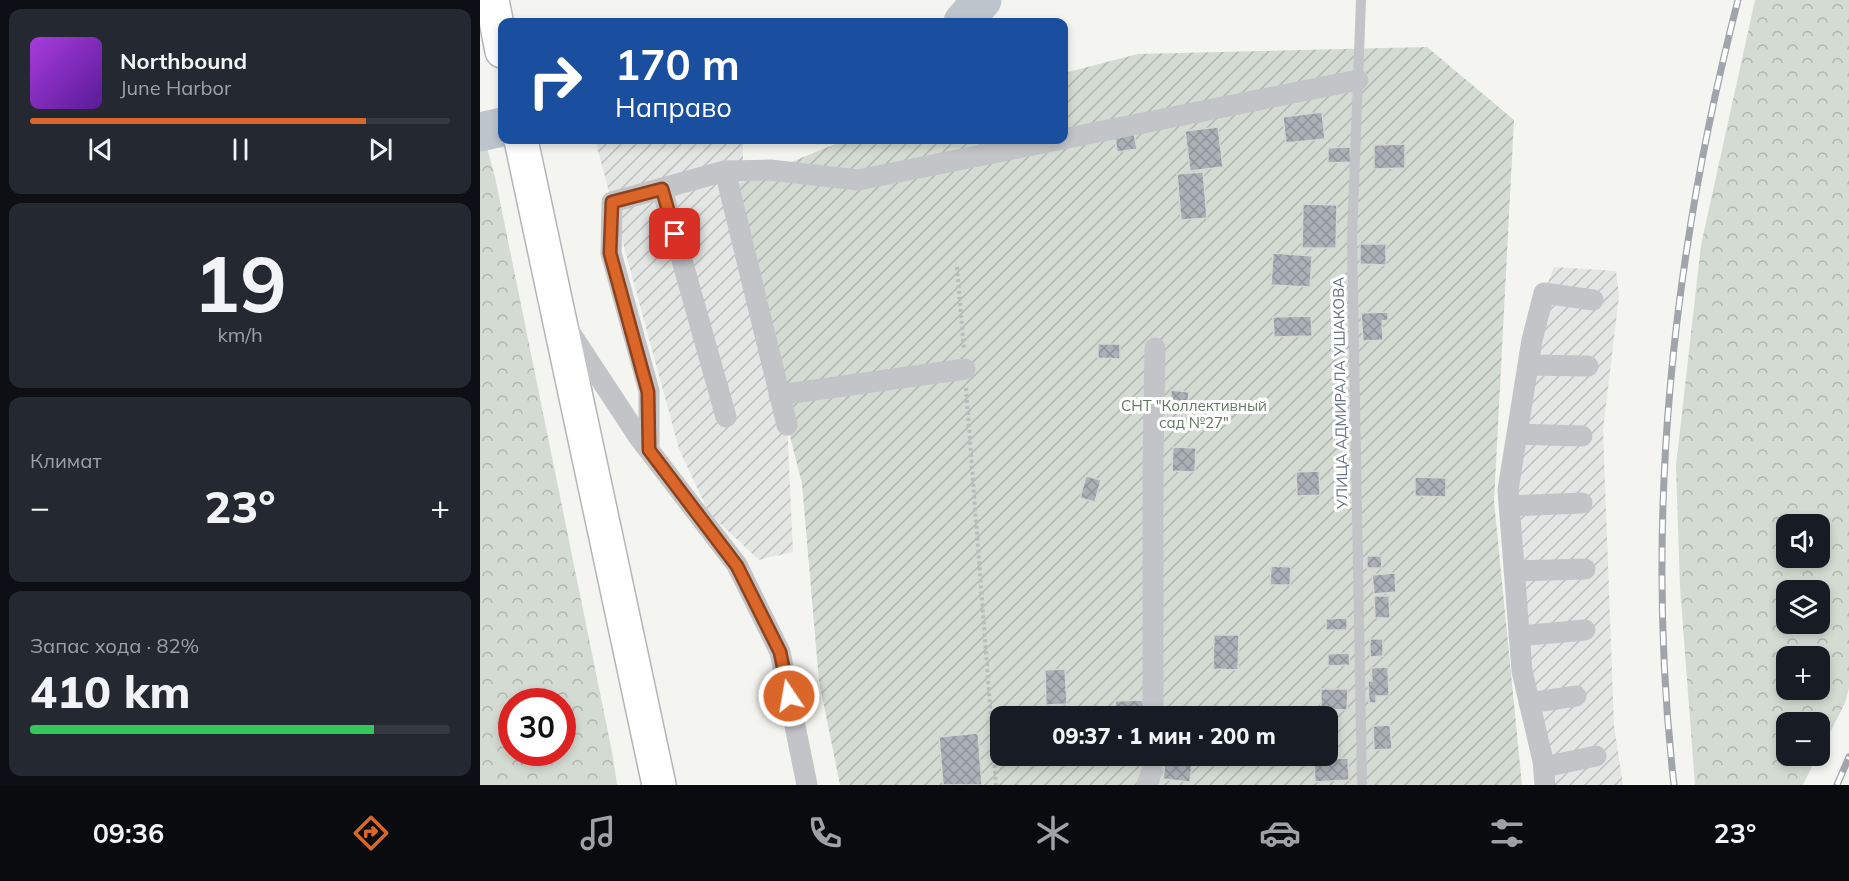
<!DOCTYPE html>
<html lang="ru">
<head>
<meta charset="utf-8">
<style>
	:root { --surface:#171b24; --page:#242831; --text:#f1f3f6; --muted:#9ea1a6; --line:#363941; --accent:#db662a }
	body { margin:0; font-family:Mulish,sans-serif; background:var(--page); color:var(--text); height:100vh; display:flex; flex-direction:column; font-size:22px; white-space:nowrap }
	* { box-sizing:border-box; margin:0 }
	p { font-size:20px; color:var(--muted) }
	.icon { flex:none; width:33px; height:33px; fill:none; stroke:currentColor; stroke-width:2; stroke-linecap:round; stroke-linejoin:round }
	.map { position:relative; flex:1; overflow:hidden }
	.sheet { display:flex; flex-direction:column; gap:9px; padding:9px; background:#0d0f14; width:480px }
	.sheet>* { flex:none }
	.top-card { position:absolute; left:18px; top:18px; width:570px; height:126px; border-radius:12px; box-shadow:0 3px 9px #0003; background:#1a4fa0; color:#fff; overflow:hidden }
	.fabs { position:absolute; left:1296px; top:514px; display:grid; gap:12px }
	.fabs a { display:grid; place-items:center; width:54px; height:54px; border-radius:12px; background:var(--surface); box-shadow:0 3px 9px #0003; font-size:30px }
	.speed { position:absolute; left:18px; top:688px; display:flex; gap:12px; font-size:30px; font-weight:700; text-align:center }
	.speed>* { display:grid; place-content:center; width:78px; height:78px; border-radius:50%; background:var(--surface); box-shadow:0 3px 9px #0003; line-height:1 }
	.speed .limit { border:9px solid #d22; background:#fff; color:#111 }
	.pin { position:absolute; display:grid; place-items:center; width:51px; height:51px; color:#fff; margin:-26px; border-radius:12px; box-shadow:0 3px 9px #0006 }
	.me { position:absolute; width:66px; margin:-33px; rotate:348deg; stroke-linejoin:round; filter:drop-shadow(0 0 4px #0008) }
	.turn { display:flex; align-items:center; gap:21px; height:126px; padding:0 18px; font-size:27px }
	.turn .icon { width:78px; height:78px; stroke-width:2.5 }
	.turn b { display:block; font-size:42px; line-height:51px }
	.big { font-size:45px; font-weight:800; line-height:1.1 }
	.sheet .widget { flex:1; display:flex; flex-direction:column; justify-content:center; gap:9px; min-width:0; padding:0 21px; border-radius:12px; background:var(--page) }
	.sheet .dial { align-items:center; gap:0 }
	.dial b { font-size:78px; line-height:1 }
	.song { display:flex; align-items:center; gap:18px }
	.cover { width:72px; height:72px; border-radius:9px; background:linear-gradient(135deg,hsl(280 70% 55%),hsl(270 70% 35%)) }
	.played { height:6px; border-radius:3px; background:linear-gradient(90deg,var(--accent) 80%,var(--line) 80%) }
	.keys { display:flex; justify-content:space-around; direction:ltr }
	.heat { display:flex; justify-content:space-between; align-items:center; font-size:33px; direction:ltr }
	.charge { height:9px; border-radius:4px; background:linear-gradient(90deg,#34c759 82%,var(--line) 0) }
	.trip { position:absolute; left:510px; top:706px; width:348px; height:60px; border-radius:12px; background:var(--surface); box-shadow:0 3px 9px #0003; font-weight:800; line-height:60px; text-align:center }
	.dock { display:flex; height:96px; justify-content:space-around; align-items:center; background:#090b0e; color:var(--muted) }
	.dock .icon { width:42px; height:42px }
	.dock .active { color:var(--accent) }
	.dock b { font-size:27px; color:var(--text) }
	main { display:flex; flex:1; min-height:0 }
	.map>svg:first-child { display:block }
	.industrial { fill:url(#industrial-furrows) }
	.forest { fill:url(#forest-crowns); fill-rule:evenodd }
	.garden { fill:url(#garden-furrows); fill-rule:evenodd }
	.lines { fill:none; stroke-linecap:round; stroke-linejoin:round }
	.river { stroke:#bdc5cc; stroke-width:39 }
	.building { fill:url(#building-cross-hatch); stroke:#d5d5d3; stroke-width:1.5 }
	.primary-casing { stroke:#b2b6ba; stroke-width:36 }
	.path { stroke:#b9bbbd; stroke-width:4; stroke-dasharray:3 3; stroke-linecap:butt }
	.service { stroke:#c2c4c8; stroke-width:10 }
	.minor { stroke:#c2c4c8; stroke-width:21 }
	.primary { stroke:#fff; stroke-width:33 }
	.rail-casing { stroke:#a0a5ab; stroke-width:7 }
	.rail { stroke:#fff; stroke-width:4.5; stroke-dasharray:14; stroke-linecap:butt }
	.route-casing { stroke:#8e421b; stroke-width:15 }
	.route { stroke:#db662a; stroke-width:10 }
	.labels { text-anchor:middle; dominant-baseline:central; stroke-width:6; stroke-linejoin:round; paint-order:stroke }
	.street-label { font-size:15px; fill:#647180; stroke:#fff }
	.park-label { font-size:15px; fill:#657863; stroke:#fff }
</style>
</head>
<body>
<main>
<section class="sheet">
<div class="widget">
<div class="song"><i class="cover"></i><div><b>Northbound</b><p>June Harbor</p></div></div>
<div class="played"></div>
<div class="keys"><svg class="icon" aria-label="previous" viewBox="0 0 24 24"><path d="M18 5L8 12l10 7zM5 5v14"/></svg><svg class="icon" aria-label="pause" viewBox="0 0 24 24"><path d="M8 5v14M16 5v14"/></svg><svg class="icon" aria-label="next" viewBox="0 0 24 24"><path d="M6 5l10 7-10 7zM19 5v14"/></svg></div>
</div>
<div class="widget dial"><b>19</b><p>km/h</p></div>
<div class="widget"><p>Климат</p>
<div class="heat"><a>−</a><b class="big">23°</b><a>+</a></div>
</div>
<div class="widget"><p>Запас хода · 82%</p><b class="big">410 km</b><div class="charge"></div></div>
</section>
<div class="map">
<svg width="1369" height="785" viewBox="0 0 1369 785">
	<defs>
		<pattern id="industrial-furrows" width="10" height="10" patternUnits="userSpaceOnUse" patternTransform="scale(1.5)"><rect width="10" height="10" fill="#e4e6e4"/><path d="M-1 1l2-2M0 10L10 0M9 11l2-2" fill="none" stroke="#bcbfbe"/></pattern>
		<pattern id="forest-crowns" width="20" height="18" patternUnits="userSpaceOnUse" patternTransform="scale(1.5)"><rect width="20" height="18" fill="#d4dbd2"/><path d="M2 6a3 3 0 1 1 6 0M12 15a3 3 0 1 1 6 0" fill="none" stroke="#b0b6b0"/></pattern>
		<pattern id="garden-furrows" width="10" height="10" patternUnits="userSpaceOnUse" patternTransform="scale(1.5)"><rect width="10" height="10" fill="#d4dbd2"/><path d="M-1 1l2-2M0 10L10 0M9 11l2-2" fill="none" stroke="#b0b6b0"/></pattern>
		<pattern id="building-cross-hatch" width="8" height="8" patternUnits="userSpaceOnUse" patternTransform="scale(1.5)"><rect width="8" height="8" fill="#aab0b6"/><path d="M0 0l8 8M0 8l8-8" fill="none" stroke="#8e9499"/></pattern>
	</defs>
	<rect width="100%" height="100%" fill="#f4f4f0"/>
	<path class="industrial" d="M115,140H263V216L306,402L313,552L279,560L229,513L199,449Z
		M1074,267L1136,271L1139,296L1123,430L1134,726L1143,785H1065L1028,549L1064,293Z"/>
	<path class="forest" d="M1275,0H1369V688L1365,703L1340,752V723H1306V756H1337L1323,785H1215L1200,587L1196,466L1221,245ZM1306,525H1340V558H1306ZM1306,591H1340V624H1306ZM1306,657H1340V690H1306Z
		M0,123L15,177L133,757L137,785H0ZM32,702H82V753H32Z"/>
	<path class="garden" d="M947,47L1034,120L1014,501L1042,785H360L339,681L322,484L248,188L365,140H584V73L658,54ZM520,717H848V756H520Z"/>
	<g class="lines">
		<path class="river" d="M483,22L502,0
			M0,132L22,127"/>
	</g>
	<path class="building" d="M842,112L845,139L806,143L803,117Z
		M738,127L743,167L710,171L705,131Z
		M654,133L657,149L637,152L635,136Z
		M925,144V168L894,169V145Z
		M870,147L871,162L848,163V148Z
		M723,172L727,218L701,220L697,174Z
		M823,204L857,205L856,248H822Z
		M880,244H906V265L880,264Z
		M793,253L832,256L830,287L791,285Z
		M908,312V320L902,321L903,340L883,341L881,313Z
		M831,316L832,336L794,337L793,317Z
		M618,344H640V359L618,358Z
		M691,390L709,392L707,411L690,409Z
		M693,447L716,448L715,472L692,471Z
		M839,471L840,495L817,496L816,472Z
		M606,476L621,480L615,502L600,498Z
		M935,477L966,478V497L935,496Z
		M887,556H901L902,568H887Z
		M791,566L811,567L810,585H790Z
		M915,573L916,592L894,594L892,575Z
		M894,596H909L910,618H895Z
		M867,618V630H846V619Z
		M734,635H759L758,670L733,669Z
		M890,639H903V656L890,657Z
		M869,653L870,665L848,666V654Z
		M908,667L909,696H896V703H889L888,681H892L891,668Z
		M585,669L587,704L566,705L565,670Z
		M841,689H868L867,710L841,709Z
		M663,700L664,717H636L635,701Z
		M910,725L912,749L894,750L893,726Z
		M498,733L502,785H463L459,737Z
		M686,756H713L710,782L683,779Z
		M868,758L869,780L835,782L834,759Z"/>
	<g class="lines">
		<g class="primary-casing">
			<path id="primary" d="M12,0L22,51
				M41,140L179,785"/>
		</g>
		<path class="path" d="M477,267L484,350
			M486,388L516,785"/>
		<path class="service" d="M881,0L872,238L882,785"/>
		<path class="minor" d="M245,171L290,170L378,180L878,80
			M182,189L246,417
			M89,331L158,436L257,565L300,652L327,785
			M1048,365L1108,366
			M299,395L485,369
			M1037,434L1102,436
			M169,450V391L131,253L132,202L245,171L307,425
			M1029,506L1102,503
			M1034,571L1105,569
			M1039,636L1105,630
			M1049,703L1096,696
			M673,717V464L675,348
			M1064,767L1116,756
			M667,785L672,771V756
			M1065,785L1063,761L1042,671L1028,490L1052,340L1064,293L1113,300"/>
		<use href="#primary" class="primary"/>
		<g class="rail-casing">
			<path id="rail" d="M1194,785C1164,521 1192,256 1258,0
				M1357,785L1369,757"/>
		</g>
		<use href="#rail" class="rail"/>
	</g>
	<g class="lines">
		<g class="route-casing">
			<path id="route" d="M195,234L182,189L132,202L130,253L168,392L169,450L257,566L300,652L309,696"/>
		</g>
		<use href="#route" class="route"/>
	</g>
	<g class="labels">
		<g class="street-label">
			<text transform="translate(860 393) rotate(-91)">УЛИЦА АДМИРАЛА УШАКОВА</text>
		</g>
		<g class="park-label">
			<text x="714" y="405">СНТ "Коллективный<tspan x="714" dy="17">сад №27"</tspan></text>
		</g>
	</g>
</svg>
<div class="fabs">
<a><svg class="icon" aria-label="sound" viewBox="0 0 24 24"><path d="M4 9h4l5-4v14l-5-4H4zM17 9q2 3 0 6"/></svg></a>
<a><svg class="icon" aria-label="layers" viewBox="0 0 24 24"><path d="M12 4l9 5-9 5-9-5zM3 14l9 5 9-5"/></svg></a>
<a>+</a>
<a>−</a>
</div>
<div class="speed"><div class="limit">30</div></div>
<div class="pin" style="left:195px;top:234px;background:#d93025"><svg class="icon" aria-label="arrive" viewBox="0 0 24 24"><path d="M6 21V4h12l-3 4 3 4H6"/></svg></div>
<svg class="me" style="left:309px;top:696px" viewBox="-20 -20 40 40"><circle r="17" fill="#db662a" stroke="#fff" stroke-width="3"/><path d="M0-11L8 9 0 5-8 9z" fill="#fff"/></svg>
<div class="trip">09:37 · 1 мин · 200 m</div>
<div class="top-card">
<div class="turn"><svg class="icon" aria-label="right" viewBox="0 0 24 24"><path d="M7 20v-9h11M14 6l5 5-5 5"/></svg><div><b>170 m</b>Направо</div></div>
</div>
</div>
</main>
<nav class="dock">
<b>09:36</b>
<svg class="icon active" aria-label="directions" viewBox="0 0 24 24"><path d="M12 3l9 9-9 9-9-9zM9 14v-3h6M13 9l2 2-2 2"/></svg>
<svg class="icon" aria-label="music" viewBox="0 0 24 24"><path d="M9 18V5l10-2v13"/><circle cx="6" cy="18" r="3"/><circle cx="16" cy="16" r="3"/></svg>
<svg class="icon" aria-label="phone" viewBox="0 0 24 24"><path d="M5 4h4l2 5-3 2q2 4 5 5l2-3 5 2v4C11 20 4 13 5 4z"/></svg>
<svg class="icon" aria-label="climate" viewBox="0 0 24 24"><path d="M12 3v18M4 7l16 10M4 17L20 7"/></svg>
<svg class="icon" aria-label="car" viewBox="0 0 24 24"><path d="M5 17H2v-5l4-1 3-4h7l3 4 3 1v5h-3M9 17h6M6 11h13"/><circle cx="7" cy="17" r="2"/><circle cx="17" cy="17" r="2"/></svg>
<svg class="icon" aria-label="filters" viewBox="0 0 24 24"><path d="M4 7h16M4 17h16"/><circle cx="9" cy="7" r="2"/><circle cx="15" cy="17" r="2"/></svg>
<b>23°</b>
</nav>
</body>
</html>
